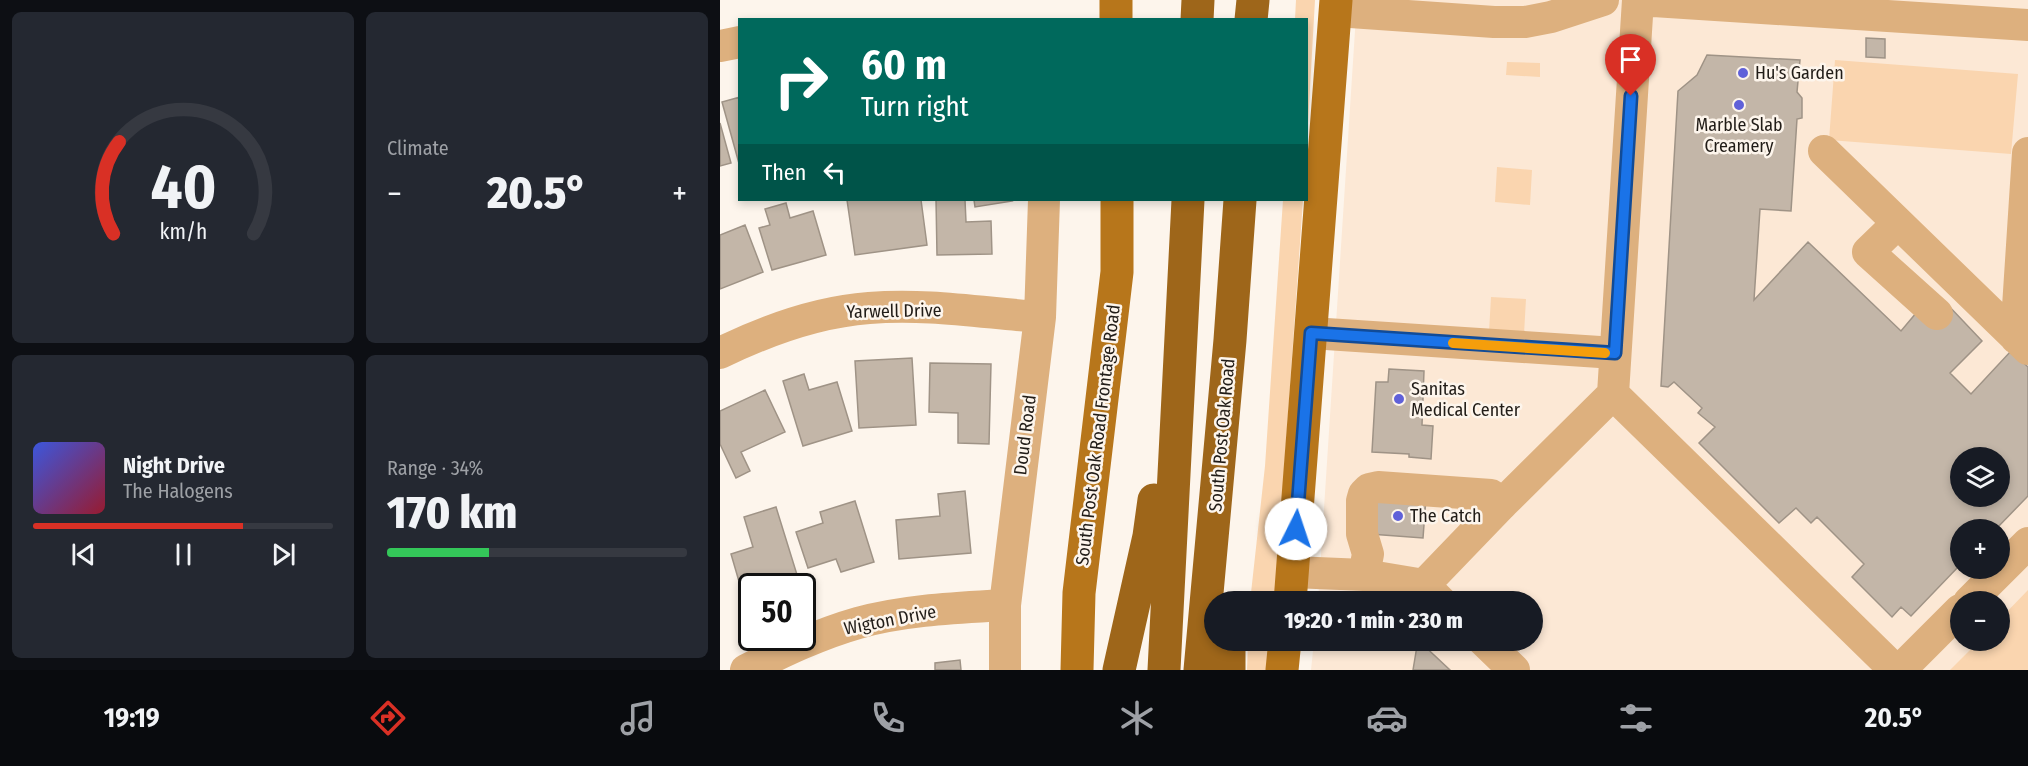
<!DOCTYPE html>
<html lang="en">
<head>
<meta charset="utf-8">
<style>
	:root { --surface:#171b24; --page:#242831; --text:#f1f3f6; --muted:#9ea1a6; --line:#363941; --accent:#d93025 }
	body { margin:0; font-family:"Fira Sans Condensed",sans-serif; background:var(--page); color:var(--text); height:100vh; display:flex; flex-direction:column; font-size:22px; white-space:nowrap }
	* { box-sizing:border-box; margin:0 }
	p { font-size:20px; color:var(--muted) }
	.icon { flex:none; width:33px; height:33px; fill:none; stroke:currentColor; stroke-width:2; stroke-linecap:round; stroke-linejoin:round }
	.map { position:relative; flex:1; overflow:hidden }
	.panel { display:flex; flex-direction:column; gap:12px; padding:12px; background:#0d0f14; width:720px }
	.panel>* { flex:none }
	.guide { position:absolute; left:18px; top:18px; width:570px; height:183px; border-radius:0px; box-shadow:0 3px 9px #0003; background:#00695c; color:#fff; overflow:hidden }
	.fabs { position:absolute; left:1230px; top:447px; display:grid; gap:12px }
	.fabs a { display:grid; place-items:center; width:60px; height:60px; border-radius:50%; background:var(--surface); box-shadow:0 3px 9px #0003; font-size:30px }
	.speed { position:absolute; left:18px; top:573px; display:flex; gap:12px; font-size:30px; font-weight:700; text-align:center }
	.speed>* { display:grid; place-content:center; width:78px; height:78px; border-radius:50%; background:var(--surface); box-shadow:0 3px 9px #0003; line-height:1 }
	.speed .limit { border:3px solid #111; border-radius:9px; background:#fff; color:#111 }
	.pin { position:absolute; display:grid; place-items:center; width:51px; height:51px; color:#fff; margin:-62px -26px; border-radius:50% 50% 50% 0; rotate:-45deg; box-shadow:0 0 6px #0007 }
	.pin .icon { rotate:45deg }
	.me { position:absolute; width:66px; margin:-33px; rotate:4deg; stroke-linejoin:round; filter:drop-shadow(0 0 4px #0008) }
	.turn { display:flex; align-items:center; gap:21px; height:126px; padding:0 24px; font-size:27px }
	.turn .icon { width:78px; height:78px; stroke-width:2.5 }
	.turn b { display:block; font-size:42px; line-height:51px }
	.then { display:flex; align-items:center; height:57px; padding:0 24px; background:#0003; gap:12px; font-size:22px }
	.big { font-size:45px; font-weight:800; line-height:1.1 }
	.panel .widget { flex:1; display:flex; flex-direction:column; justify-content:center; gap:9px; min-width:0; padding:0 21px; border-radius:9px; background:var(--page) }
	.panel .dial { align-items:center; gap:0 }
	.dial svg { height:156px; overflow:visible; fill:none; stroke:var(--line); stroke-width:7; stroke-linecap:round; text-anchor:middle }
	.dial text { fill:var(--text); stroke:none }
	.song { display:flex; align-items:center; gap:18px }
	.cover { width:72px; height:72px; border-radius:9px; background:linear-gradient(135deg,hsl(230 70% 55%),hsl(350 70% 35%)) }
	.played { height:6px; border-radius:3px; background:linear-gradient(90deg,var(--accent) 70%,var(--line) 70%) }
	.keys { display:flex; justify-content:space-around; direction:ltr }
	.heat { display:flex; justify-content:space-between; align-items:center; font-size:33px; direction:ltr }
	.charge { height:9px; border-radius:4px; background:linear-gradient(90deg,#34c759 34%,var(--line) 0) }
	.panel .tiles { flex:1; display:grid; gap:12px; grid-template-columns:repeat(2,1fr) }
	.trip { position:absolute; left:484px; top:591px; width:339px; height:60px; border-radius:30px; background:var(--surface); box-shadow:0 3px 9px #0003; font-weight:800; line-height:60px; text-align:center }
	.dock { display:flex; height:96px; justify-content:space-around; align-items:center; background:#090b0e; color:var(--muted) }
	.dock .icon { width:42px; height:42px }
	.dock .current { color:var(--accent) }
	.dock b { font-size:27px; color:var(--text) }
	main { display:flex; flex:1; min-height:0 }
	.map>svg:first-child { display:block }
	.built { fill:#fce8d5; fill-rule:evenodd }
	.green { fill:#fad5af }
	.building { fill:#c3b6a8; stroke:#9f9386; stroke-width:1.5; fill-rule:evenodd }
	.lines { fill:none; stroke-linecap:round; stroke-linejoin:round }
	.minor { stroke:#ddb07e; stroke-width:32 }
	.major { stroke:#b7761b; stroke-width:33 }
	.highway { stroke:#9e661a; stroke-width:33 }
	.route-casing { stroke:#114b97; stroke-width:15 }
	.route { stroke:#1a73e8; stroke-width:10 }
	.slow { stroke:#f59e0b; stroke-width:10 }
	.poi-dot { fill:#6061d9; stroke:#fdf5ec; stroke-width:2 }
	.labels { text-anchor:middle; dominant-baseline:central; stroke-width:5; stroke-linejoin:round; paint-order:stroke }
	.poi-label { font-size:18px; fill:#211c17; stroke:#fdf5ec; text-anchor:start }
	.street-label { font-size:18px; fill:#211c17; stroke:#fdf5ec }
</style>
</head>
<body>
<main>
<section class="panel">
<div class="tiles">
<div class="widget dial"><svg viewBox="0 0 100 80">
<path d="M14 69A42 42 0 1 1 86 69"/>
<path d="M14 69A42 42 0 0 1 17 22" stroke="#d93025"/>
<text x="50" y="56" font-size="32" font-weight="700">40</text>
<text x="50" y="72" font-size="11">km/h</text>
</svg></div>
<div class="widget"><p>Climate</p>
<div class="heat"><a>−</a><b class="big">20.5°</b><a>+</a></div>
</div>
<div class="widget">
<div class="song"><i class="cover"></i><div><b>Night Drive</b><p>The Halogens</p></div></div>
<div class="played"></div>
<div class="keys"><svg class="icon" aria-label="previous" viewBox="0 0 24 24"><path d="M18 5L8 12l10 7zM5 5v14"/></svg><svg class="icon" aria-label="pause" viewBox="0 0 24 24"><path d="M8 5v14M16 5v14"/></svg><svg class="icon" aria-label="next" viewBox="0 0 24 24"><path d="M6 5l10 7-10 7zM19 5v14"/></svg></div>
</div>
<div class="widget"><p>Range · 34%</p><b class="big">170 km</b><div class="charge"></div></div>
</div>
</section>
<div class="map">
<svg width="1308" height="670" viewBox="0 0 1308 670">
	<rect width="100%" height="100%" fill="#fdf5ec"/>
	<path class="built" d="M637,0H1308V657L1297,670H591L594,641L813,640V602L598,601ZM1240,458H1280V496H1240ZM1240,530H1280V568H1240ZM1240,602H1280V640H1240Z"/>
	<path class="green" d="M576,0H595L587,141L586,20L575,19Z
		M1115,60L1298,74L1291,154L1109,140Z
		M787,62L820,63V77L786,75Z
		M777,167L812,170L810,205L775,202Z
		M563,200H583L555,601L530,602L545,466Z
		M771,297L806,299L804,334L769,332Z
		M1308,590V670H1230L1259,641L1280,640V619Z
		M528,641H552L549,670H527Z"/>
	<path class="building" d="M1146,38L1165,39V58L1146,57Z
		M987,55L1080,60L1077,92L1082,98V118L1077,119L1071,211L1040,209L1034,300L1088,242L1181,331L1197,312L1227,304L1262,341L1230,373L1251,394L1291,351L1308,367V496L1275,530H1240V565L1191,616L1181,607L1172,617L1132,577L1144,564L1097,517L1091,523L1076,508L1059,523L979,443L995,427L978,413L982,408L954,382L948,387L941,386L958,91L977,75ZM1240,458H1280V496H1240Z
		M20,97V167L2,102Z
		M0,123L11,163L0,166Z
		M127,200H201L207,245L135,255Z
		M216,200H245L246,222L271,221L272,254L217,255Z
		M254,200H291L292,201L255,207Z
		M66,203L70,218L93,211L106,255L52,270L39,228L50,225L45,209Z
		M25,225L43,272L0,289V235Z
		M192,358L196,425L139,428L135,361Z
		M210,363L271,364L269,444L238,443V413L209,412Z
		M669,369L704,371L702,425L713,426L711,459L689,457V454L652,452L656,382H668Z
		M84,374L89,390L117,382L132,431L83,446L63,381Z
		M45,390L65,432L21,452L30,471L16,478L0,444V411Z
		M245,491L251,553L179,559L176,520L220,516L218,494Z
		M653,493L706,498L703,538L650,534Z
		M135,501L154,562L121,572L116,559L88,568L76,532L103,523L100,512Z
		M56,507L78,578L51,586H32V593L23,595L11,554L33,547L24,517Z
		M698,640L730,670H693Z
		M240,660L241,670H215V663Z"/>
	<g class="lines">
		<path class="minor" d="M616,11L774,22H805L831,17L883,0
			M0,46L20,42
			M1104,151L1308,349
			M1178,223L1148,252L1217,314
			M591,333L895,353
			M1296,338L1308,153
			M0,353C47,330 96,312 149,308C206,303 264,313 320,317
			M893,394L1175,670
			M573,572L644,575L704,585L721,602
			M644,575L648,554L642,534V501L644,494L649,489L658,487L771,495L782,504
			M704,585L782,504L893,394L918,0L1308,25
			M1249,602L1308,543
			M763,640L794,670
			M26,670C62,652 99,634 138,623C185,610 236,608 285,605
			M285,670V605L320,317L324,200
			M1180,670L1240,610"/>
		<path class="major" d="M396,0V20
			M570,602L616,0
			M357,670L359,593L397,272V200
			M562,670L565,640"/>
		<path class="highway" d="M477,20L478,0
			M531,20L533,0
			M399,670L429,536L434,500
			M444,670L468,200
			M480,670L510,340L520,200
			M509,670V640"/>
	</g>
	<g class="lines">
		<g class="route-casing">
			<path id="route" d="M576,529L591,333L895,353L911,96"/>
		</g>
		<use href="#route" class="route"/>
		<path class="slow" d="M733,343L885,353"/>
	</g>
	<g class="poi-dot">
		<circle cx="1023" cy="73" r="6"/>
		<circle cx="1019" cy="105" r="6"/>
		<circle cx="679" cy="399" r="6"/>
		<circle cx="678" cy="516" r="6"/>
	</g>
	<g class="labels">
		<g class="poi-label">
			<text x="1035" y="73">Hu's Garden</text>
			<text x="1019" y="125" text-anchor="middle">Marble Slab<tspan x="1019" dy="21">Creamery</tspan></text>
			<text x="691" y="389">Sanitas<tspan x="691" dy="21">Medical Center</tspan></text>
			<text x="690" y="516">The Catch</text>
		</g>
		<g class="street-label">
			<text transform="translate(174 311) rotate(-1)">Yarwell Drive</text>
			<text transform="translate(305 435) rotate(-83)">Doud Road</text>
			<text transform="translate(378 435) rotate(-83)">South Post Oak Road Frontage Road</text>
			<text transform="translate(502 435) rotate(-85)">South Post Oak Road</text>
			<text transform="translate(170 620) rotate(-11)">Wigton Drive</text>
		</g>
	</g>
</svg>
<div class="fabs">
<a><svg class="icon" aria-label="layers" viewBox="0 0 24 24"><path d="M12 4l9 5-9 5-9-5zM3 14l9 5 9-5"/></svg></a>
<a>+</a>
<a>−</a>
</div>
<div class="speed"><div class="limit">50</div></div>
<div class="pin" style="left:911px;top:96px;background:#d93025"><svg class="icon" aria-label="arrive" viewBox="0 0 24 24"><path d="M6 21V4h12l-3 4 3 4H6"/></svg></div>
<svg class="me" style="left:576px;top:529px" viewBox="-20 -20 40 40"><circle r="19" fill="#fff"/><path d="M0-13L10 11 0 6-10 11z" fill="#1a73e8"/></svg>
<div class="trip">19:20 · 1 min · 230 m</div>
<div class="guide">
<div class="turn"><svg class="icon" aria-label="right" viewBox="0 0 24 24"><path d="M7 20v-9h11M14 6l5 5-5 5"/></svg><div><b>60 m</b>Turn right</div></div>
<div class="then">Then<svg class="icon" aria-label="left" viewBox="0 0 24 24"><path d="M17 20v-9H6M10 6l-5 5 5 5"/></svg></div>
</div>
</div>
</main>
<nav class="dock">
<b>19:19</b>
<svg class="icon current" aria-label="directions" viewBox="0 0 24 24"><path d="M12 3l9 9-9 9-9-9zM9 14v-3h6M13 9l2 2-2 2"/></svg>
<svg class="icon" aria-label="music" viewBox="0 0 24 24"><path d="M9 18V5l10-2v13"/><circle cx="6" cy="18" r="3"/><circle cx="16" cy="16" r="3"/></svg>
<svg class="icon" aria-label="phone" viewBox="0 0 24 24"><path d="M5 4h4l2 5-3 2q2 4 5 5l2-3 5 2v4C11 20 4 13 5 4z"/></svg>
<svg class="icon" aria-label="climate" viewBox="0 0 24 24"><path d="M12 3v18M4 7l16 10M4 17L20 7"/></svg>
<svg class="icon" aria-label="car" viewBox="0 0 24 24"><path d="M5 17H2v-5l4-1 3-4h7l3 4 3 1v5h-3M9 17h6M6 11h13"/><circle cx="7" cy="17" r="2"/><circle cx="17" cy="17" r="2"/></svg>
<svg class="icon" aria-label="filters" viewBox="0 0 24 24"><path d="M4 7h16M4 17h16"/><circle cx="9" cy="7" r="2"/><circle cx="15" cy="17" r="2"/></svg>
<b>20.5°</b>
</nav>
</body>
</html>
